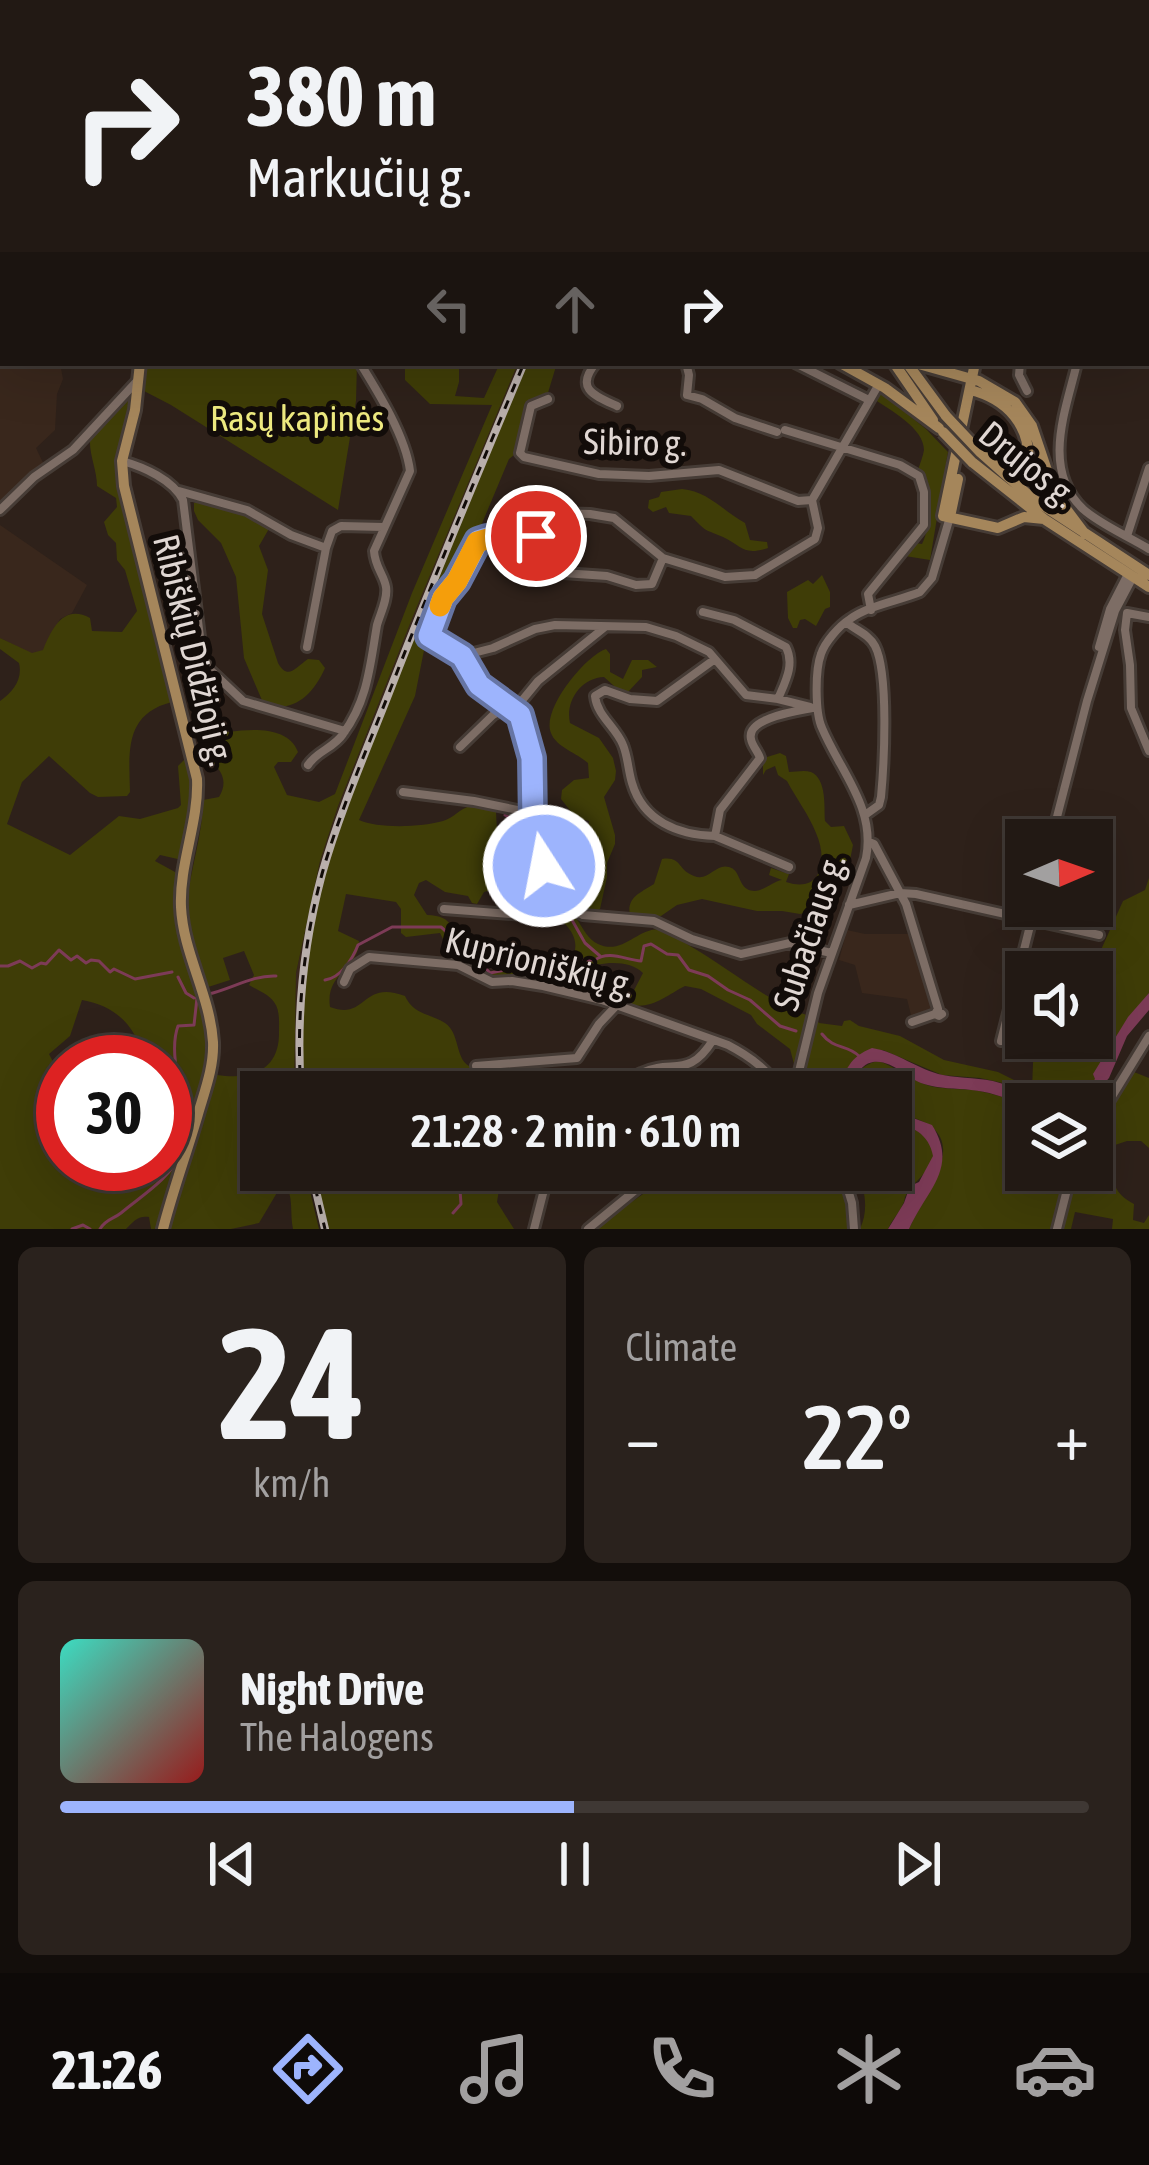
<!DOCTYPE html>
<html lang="en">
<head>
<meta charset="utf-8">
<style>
	:root { --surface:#221914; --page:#2a221d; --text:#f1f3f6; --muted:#a2a0a0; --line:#3f3834; --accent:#9db4fd }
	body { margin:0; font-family:"Asap Condensed",sans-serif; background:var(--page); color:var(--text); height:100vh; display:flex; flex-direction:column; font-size:45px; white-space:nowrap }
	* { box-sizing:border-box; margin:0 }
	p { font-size:39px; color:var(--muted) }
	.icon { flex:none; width:66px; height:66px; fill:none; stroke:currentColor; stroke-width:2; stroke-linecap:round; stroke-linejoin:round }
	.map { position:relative; height:1229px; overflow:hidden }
	.drawer { display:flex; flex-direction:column; gap:18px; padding:18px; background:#130e0b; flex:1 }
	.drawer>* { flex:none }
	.top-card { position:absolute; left:0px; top:0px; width:1149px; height:366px; box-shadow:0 12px 48px #0002,0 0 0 3px var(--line); background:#221914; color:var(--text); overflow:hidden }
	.needle { width:78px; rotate:88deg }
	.buttons { position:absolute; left:1005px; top:819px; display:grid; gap:24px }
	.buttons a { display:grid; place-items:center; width:108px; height:108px; border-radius:0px; background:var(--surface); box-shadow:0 12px 48px #0002,0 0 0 3px var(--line); font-size:60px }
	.speed { position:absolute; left:36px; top:1035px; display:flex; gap:24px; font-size:60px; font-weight:700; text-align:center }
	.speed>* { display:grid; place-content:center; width:156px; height:156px; border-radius:50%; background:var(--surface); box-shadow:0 12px 48px #0002,0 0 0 3px var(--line); line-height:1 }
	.speed .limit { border:18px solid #d22; background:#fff; color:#111 }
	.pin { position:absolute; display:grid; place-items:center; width:102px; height:102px; color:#fff; margin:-51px; border:6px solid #fff; border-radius:50%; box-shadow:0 3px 12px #0007 }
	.me { position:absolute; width:132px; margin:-66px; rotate:349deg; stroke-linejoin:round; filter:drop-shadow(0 0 9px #0008) }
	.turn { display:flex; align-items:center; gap:42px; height:252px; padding:0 48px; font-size:54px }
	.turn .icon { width:156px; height:156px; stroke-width:2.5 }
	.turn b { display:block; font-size:84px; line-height:102px }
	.lanes { display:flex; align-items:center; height:114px; padding:0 48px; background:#0003; justify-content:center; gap:60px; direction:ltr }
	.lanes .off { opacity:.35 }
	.big { font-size:90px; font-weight:600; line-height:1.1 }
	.drawer .card { flex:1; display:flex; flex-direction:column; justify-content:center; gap:18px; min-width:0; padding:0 42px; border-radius:18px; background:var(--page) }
	.drawer .dial { align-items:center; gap:0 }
	.dial b { font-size:156px; line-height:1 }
	.song { display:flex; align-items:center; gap:36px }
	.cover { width:144px; height:144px; border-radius:18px; background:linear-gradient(135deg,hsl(170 70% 55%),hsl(0 70% 35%)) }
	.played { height:12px; border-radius:6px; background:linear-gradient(90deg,var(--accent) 50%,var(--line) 50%) }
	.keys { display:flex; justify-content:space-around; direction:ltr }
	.heat { display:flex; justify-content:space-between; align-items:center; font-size:66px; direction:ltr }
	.drawer .tiles { flex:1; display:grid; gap:18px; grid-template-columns:1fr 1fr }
	.card:last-child { grid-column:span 2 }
	.trip { position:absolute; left:240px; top:1071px; width:672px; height:120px; border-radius:0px; background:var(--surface); box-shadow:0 12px 48px #0002,0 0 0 3px var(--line); font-weight:600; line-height:120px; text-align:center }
	.tabs { display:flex; height:192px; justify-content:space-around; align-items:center; background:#0e0a08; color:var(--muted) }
	.tabs .icon { width:84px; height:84px }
	.tabs .current { color:var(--accent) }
	.tabs b { font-size:54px; color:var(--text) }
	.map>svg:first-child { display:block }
	.built { fill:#39271c }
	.green { fill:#3f3d07; fill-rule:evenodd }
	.water { fill:#7d3b57 }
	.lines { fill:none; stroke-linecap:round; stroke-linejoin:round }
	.stream { stroke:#7d3b57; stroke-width:3 }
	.minor-casing { stroke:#463c36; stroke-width:14 }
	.major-casing { stroke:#463c36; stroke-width:16 }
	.minor { stroke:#7d6d65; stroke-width:8 }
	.major { stroke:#a5865b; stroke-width:10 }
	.rail-casing { stroke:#b9afab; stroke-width:8 }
	.rail { stroke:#120c09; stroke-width:3; stroke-dasharray:9; stroke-linecap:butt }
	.major-bridge-casing { stroke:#463c36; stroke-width:16; stroke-linecap:butt }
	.major-bridge { stroke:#a5865b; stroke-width:10 }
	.route-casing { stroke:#6675a4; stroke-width:30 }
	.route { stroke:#9db4fd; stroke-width:21 }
	.slow { stroke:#f59e0b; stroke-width:21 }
	.labels { text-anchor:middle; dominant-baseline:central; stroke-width:12; stroke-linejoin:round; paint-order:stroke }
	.park-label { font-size:36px; fill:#eeea80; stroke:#120c09 }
	.street-label { font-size:36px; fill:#e0d7d3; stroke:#120c09 }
</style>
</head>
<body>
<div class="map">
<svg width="1149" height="1229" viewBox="0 0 1149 1229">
	<rect width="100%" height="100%" fill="#2e211a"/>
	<path class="built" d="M2,318L3,363H60L63,379L57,394L55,430L36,448L48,473L10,502L0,513V323Z
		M518,363H526L419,622L325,873L315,916L303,1000V1092H294L296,973L320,861L338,806L413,615Z
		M0,525L87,585L72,613L60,619L44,650L32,654L0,638Z
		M847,930L865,934H909L934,1011L912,1019L907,999L862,993L855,965L839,960Z"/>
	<path class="green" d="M146,363H357L356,401L338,510L171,405L144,391Z
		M405,363H459V382L455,396L484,398L500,363H518L413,616L338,806L320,861L296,973L294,1092H261V1170H305L319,1229H293C290,1215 293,1202 288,1189L278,1191L259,1223L231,1229H170L171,1216L217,1075C251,1080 280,1071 279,1031C279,1021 280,1010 274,1002C268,994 257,990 249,985L254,975L244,951L223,958L230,980L205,988C198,962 185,931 187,904C190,869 203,835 203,800L219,797C234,772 207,764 203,742L207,736C233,731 286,720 298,752L291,762H278L274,767L287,795L319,802L335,794L412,593L492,405L430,404L405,380Z
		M526,363H557L547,396L529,405L519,451L509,459L465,564L442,598L426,640L415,696L359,820C378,829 423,827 443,821C454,818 459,809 470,806L496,812L497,831L524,858V869L519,881L484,892L477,904L472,903L468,896L445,892L426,880L419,883L414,895L427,915C455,916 450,929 462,949C468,957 478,965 486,972L534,963L553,973C576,964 584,942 564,923C559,918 553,915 548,910L549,903L552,901C580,906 578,934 598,944C625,957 641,921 667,931C675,934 682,941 690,946C726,966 773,1006 810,1016L798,1066L794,1064L790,1049L757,1024L751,1015L701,989L685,986C667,995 653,1009 631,1005L630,998L643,973C630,960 602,961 585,969C568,976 573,989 550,985L549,978L543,977L530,981L493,979L453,959L440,933L406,937L401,933V909L396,902L346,894L338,931L359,941C359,970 325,972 330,1007C367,1021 361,979 405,996C414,1015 429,1013 445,1023C460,1033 455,1058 469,1066C474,1069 481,1070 487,1073L493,1092H303C297,1008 308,919 335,839C352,790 373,742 391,694C434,583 481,473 526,363Z
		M880,392L926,429L948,452L930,560L905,556L915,543L922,544C932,525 928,489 918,470C920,463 923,457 924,450C924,428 890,410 874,399Z
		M127,396H131L120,458L172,702C124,714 129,752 130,792L127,796L98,797L90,793L49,756L22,782L7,824L70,855L119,816L140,819L178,808L181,805L178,766L187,757C195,793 188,824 182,860L160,855L155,861L175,872L178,878L177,923L209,1037L207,1071L160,1229H151L149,1217C138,1215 133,1222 126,1229H0V701C13,692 23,679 19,663L0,649V638L32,653L43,650C52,628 64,604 90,618L92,631L122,632L137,611L125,570L117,560L116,543L108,535L104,522L117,507L116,498L97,486C97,470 89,455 90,439ZM82,1000C117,1006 138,1028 144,1062H165V1164H63V1081L49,1054L70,1036Z
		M682,489C708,491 723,511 745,523L750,540L767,542L768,548C743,556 742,546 723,537C702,528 708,533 691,516L669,513L666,507L653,512L648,508L649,500L659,497L661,492Z
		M200,502L248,513L270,527L259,546L268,570L262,614L278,663C288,681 296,667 308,659L319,660L325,668C313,695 294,713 264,705L244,658L236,577L221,543L198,520L194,511V503Z
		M822,575L830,592V607L825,609L816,626L805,619L800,620L797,628H793L788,618L787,592L808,580L813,584Z
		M606,649L610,654V672L623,679L632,660H648L657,667L642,670V677L627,693H622L604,677C581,678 565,701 570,723L599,738L613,758L616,771L615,780L604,797L615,835V844L607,863V877L600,909L591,912L586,910L583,903L588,889L584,864L589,821L576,818L561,799L562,790L574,780L589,778L588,763C577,753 556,747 551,733C541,710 585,656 606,649Z
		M780,753L786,756L789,772C796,772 804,770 811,772C827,779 824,807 825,821L831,827L844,826L853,845L848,870L835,888L809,912L800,914L782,911H757L702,899L677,905L661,916L630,915C626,897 642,892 654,884L662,859C682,856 677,870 694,876C709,882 715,863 729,867C740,870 738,883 747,889C760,896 770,882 782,880L769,875L771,868L789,874L786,882C822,894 828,860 816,833C809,815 796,798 787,781L778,775L775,766L766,770L763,775V765L767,757Z
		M1149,878V993L1111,1043L1093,1084L1081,1094L1059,1100L1039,1099L1003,1083L980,1078L942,1075L883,1050L844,1074L840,1092H801L799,1088L815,1017L819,1023L842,1026L844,1021L850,1020L859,1026L900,1036L944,1060L998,1072L1032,1089L1034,1038H1046L1058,1044L1064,1038H1092L1091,972L1123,901L1145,890Z
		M878,1061C897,1067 911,1081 930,1086C946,1090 963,1088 979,1091C996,1094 1011,1100 1026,1107V1170H1069L1055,1229H909C932,1179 981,1128 891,1112V1092H854C855,1075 860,1065 878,1061Z
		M1129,1070L1149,1078V1148L1141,1141H1127L1115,1145C1110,1171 1108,1191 1134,1204L1133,1220L1144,1223L1149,1215V1229H1112L1113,1219L1075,1212L1071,1229H1060L1074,1170H1092V1134Z
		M891,1123C910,1124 944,1140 930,1165C924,1176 912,1184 906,1195C904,1198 905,1201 903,1204C899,1213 892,1220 888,1229H860C869,1210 865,1189 857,1170H891Z
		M314,1170H509L500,1184L497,1202L514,1229H328Z
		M671,1170H838L846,1191L850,1229H592L646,1192Z"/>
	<path class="water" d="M1149,993V1010L1127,1036L1109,1078L1086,1104H1026V1107C1008,1098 991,1092 971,1090C956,1088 939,1089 924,1084C907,1079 892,1059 873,1062C858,1065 855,1079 854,1092H840C844,1070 850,1057 872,1048C898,1052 918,1070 943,1075C962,1079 981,1077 1000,1083C1036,1093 1066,1117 1095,1079L1093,1074L1128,1017Z
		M894,1111L932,1125C959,1168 927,1189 909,1229H888L904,1203L910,1186L919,1182L933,1156C929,1134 912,1125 891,1123V1112Z"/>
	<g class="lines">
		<path class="stream" d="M1037,3L1043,0
			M505,815L526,828
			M534,839L536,841
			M546,848L555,870L553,891
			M557,901L559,910L572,920L585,943L600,956
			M0,966H8L20,961L32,968L41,963L46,964L59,950L71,960L77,956L86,963L91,960L99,961L110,972L114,969L135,979L172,972
			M551,975L564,976L584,960H595C609,950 626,960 641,961L644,946L651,944L667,954L678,955L689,970L708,976L728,990L750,1000L780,1026L796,1031
			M178,977L186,993L194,998
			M325,980C341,978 353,958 358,945L392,927H441C454,937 460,956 476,958L490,973L515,968L540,972
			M209,994C233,988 253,975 276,976
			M822,1034C834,1050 847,1044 859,1056
			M496,1173L499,1170
			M453,1213L461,1204L460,1190L471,1170
			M72,1229L83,1225L90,1229
			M100,1229C106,1219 112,1220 121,1213C141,1196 170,1179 180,1154C194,1116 165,1061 178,1026L194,1025L197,998"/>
		<g class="minor-casing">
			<path id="minor" d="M524,0L531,3
				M604,0V3
				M694,0L696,3
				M430,3V0
				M548,3L549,0
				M1129,3V0
				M1146,259L1149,260
				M596,363C574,389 595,396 617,406
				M686,363L689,375L687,395L702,399L735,418L777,432
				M795,363L869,400
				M1020,363L1019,375L1027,391
				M1077,363C1066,410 1041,469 1083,509C1101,525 1128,536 1149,549
				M548,399L531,406L520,453L524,457L599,474L649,476L719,470L798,501L812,500
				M785,430L900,465L919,476L924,492V525L868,594L871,610
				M122,461C144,467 173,480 183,500L200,637L207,667L243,701L345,731
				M179,491L247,510L291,535L326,548
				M0,510L34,477L73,450L138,380
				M1127,536L1149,468
				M535,539L553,513L590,514L614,518L663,558L725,577L755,575L815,539L818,528L812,500L879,384
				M703,612L734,620L786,647C795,665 785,682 778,699
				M1127,613L1125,630L1130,665L1131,708L1149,751
				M1127,613L1149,617
				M846,622C855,630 869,634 875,646C889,673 884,765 881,797L879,805L865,815
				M307,647L326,548L332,531L341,526L383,527
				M1099,647L1110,609L1128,574
				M462,656L493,648L535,629L555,625L646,627L676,636L709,652L746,695L778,699L810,707
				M715,659L657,701L630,699L605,690L595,696C597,716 616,727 623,745C628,757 628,770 632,783C643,821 678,835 715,836L720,810L760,758C758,751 752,746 751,739C746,718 797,711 812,708
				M515,709L538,681L605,627
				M460,747L493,715L509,706
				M308,765C317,751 334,748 343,734C368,700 370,665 377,625C380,614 388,599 386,587C384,575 375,567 374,551L410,471C406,437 378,392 360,363
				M403,792L474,801L532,813
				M715,836L789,867
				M1051,840L1087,701L1115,611L1133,577
				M541,841C568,850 559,872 561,895
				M869,842L874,844L906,904L938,1009L935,1014L939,1016L942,1014
				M548,899L544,891L541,841L533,822L531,759L520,715L479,685L462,656L429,636L444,598L457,581L480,539L557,541V560L563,573L607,576L636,585L652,584L663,558
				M849,905L900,893L916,894L1099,935
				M444,909L524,915C540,912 545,897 561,895L573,909L583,915L654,921L692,939L741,954L790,943L831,953
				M344,982L350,969L369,957L458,965L492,982L512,981L543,986L602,1000L728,1045C751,1057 768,1070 782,1092
				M912,1022L935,1014
				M1001,1041L1035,906
				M476,1066L577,1058L599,1024L616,1006
				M615,1092C623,1086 631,1077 641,1073C673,1058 688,1080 713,1040
				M794,1092L818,993L866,858C876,808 840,771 822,728C815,713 815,670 821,654C825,642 839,626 850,619C870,605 898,601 920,592L932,578L950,517
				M1092,1129L1149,1036
				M842,1170L852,1203L854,1229
				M534,1229L549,1170
				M588,1229L660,1170
				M1057,1229L1072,1170"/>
		</g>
		<g class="major-casing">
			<path id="major" d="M728,0L729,3
				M969,0L970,3
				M1002,0L1003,3
				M106,3L113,0
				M675,3L680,0
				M0,27H3
				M0,308L3,310
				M140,363L135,410L122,461L124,486L197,779C199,822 179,864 181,907C183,953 210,995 213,1042C214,1067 205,1090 198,1114C187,1152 173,1190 163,1229
				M840,363L885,388L939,428
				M894,363L933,420
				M907,363L946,416
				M915,363L979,381L1015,402L1032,426L1055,494L1085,534
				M975,363L943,516L998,528L1024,517L1044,519
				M970,390C1007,399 1032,426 1028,466L1016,474L1003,470
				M980,452L1033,499L1149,575
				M972,462L1044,519L1149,587
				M950,517L958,479"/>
		</g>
		<use href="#minor" class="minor"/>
		<use href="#major" class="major"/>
		<g class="rail-casing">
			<path id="rail" d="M631,3V0
				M301,1092C296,1019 303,945 322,874C340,810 368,747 392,685C434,577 479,470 524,363
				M311,1170L325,1229"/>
		</g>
		<use href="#rail" class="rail"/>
		<g class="major-bridge-casing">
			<path id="major-bridge" d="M946,416L980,452
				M943,432L972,462"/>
		</g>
		<use href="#major-bridge" class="major-bridge"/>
	</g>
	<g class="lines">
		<g class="route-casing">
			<path id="route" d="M536,536L535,539L487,538L478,541L457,581L443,598L429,636L462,656L479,685L520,715L532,758L533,822L541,841L544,866"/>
		</g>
		<use href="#route" class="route"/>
		<path class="slow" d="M440,606L443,598L457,581L477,542L491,538"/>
	</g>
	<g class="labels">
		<g class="park-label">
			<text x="297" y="418">Rasų kapinės</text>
		</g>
		<g class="street-label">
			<text transform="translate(635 442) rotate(1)">Sibiro g.</text>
			<text transform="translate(1028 464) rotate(39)">Drujos g.</text>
			<text transform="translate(194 650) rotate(76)">Ribiškių Didžioji g.</text>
			<text transform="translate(809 932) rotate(-72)">Subačiaus g.</text>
			<text transform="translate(540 962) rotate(14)">Kuprioniškių g.</text>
		</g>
	</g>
</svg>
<div class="buttons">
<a><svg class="needle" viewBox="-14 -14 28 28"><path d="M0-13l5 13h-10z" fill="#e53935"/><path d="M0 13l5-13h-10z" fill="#a2a0a0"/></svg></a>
<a><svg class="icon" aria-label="sound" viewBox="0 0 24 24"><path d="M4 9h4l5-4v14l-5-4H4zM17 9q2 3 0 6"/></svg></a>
<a><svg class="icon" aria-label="layers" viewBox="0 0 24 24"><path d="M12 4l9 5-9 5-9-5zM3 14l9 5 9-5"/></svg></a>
</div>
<div class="speed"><div class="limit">30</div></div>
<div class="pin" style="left:536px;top:536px;background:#d93025"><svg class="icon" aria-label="arrive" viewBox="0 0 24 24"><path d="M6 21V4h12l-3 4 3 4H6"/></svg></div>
<svg class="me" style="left:544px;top:866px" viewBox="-20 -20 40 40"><circle r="17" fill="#9db4fd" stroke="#fff" stroke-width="3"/><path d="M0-11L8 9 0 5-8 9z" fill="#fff"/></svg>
<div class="trip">21:28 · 2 min · 610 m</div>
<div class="top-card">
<div class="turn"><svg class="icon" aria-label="right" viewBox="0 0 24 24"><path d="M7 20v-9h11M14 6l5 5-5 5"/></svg><div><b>380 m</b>Markučių g.</div></div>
<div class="lanes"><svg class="icon off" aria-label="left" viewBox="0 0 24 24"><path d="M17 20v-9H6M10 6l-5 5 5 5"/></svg><svg class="icon off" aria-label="ahead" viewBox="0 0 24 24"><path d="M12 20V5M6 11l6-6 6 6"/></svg><svg class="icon" aria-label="right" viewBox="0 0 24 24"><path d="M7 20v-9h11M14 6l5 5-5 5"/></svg></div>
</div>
</div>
<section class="drawer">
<div class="tiles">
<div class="card dial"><b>24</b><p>km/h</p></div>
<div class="card"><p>Climate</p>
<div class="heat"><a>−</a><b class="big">22°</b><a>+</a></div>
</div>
<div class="card">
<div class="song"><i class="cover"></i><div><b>Night Drive</b><p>The Halogens</p></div></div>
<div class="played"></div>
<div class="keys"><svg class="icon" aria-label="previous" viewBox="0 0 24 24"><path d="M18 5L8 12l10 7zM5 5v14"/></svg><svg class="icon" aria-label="pause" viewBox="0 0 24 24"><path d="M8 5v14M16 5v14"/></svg><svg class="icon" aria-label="next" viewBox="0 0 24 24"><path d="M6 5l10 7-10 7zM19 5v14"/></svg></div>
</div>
</div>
</section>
<nav class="tabs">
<b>21:26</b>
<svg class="icon current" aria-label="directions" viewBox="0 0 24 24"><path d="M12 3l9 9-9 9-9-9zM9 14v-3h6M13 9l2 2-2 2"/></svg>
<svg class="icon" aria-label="music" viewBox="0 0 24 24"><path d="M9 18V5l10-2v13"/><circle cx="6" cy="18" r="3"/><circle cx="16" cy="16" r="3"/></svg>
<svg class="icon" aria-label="phone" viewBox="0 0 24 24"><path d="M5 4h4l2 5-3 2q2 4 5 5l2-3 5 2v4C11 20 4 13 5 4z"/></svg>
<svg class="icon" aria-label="climate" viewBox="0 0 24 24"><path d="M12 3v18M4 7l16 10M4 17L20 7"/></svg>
<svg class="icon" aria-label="car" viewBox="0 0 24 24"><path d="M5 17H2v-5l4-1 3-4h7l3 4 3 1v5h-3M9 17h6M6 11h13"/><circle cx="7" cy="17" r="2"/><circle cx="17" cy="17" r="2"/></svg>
</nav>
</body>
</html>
